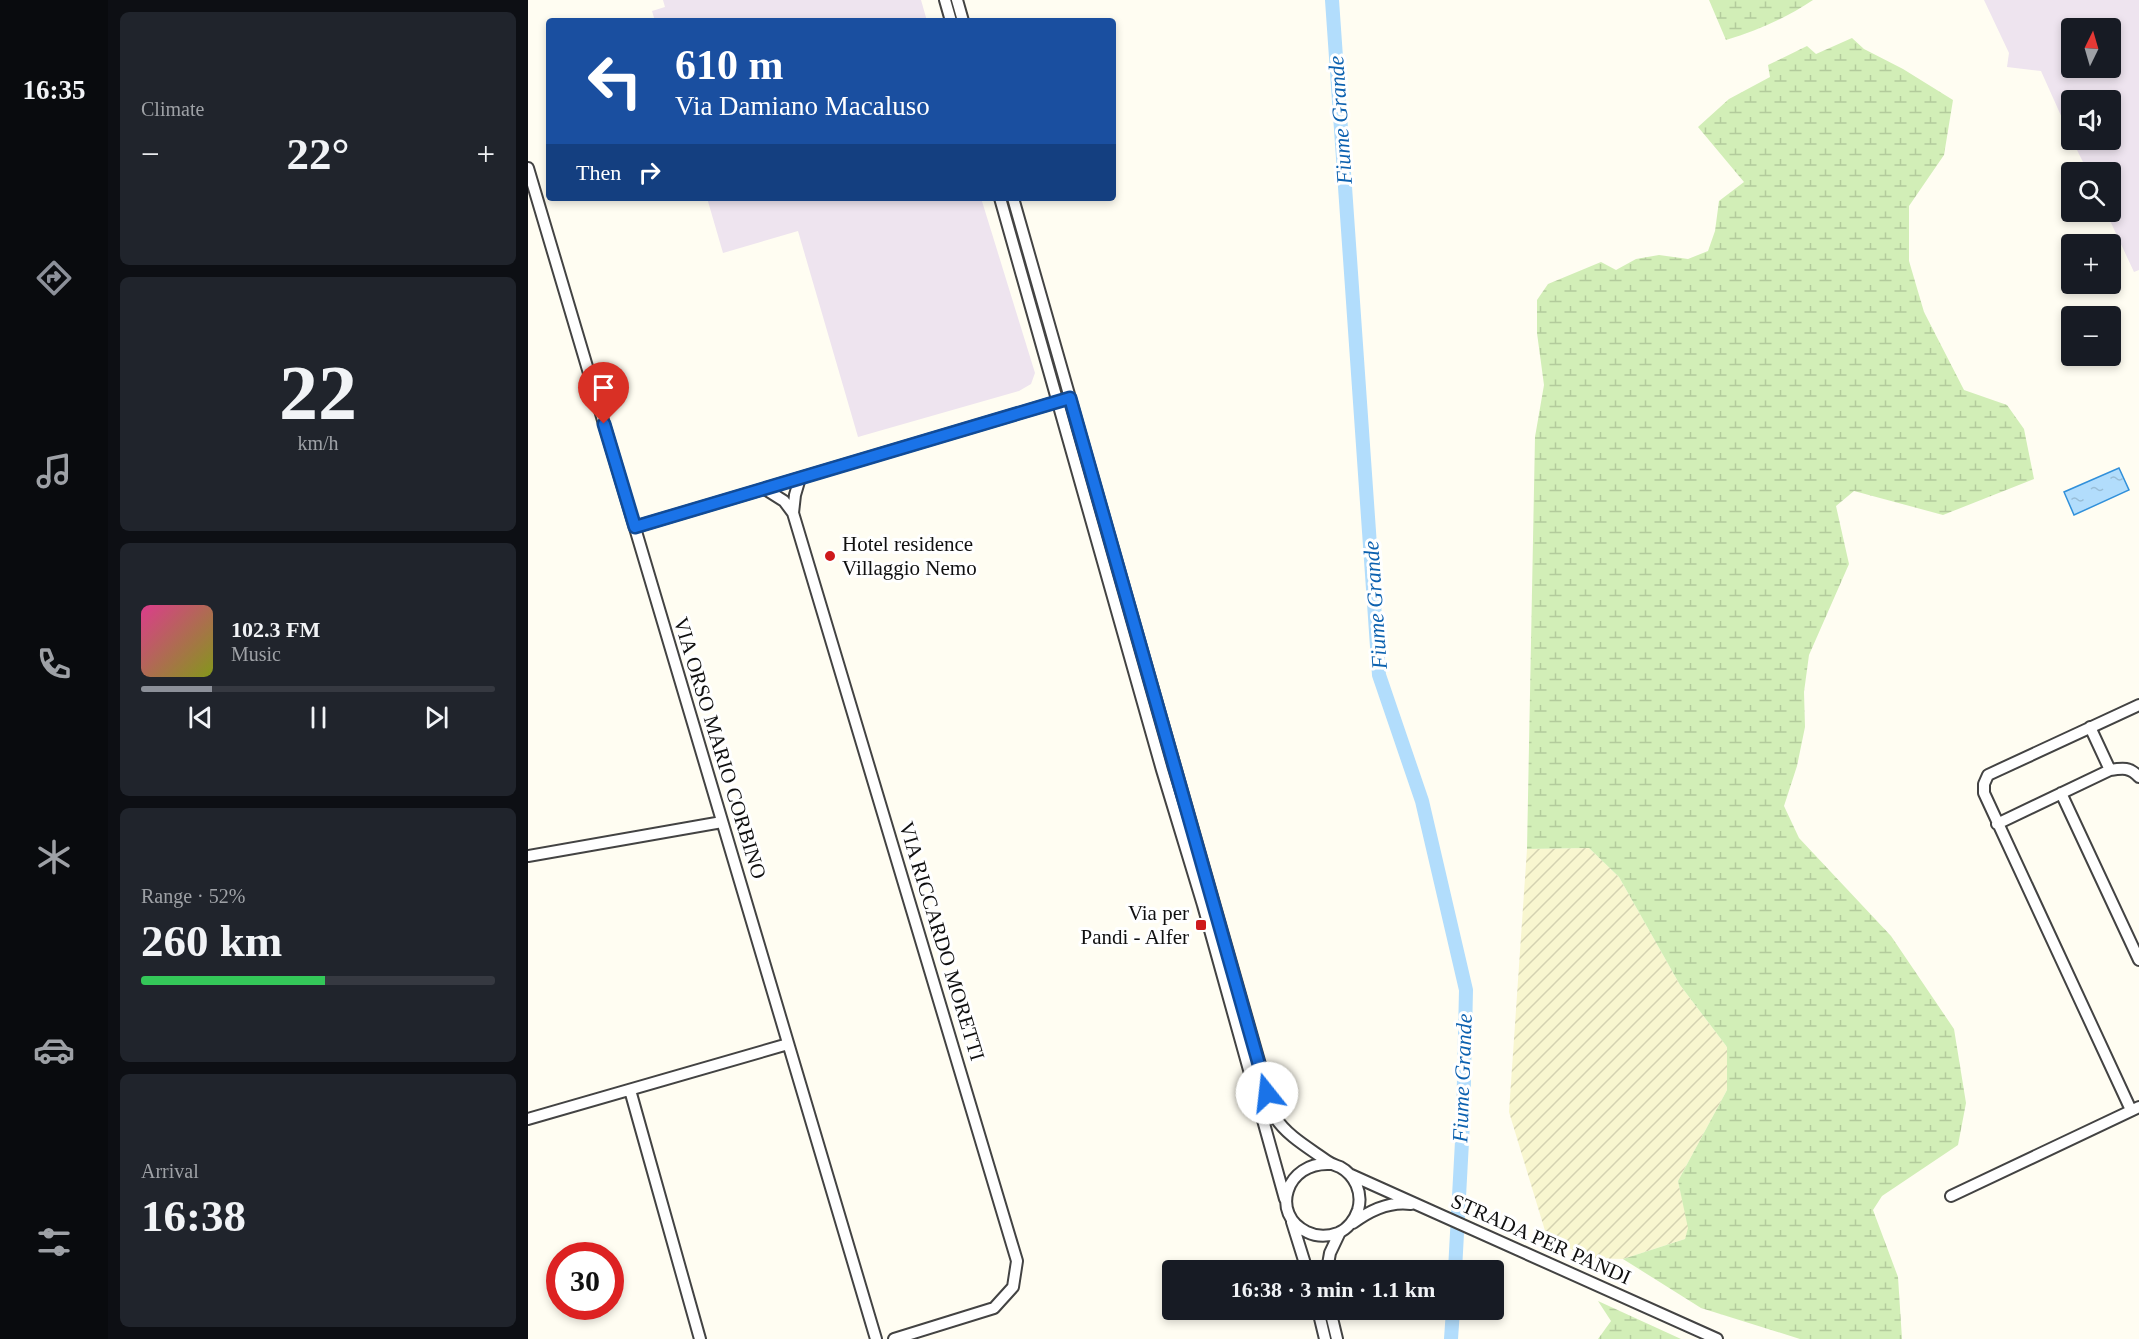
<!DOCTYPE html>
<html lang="en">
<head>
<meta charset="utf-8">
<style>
	:root { --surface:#171b24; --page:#20242c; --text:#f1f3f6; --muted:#9ea1a6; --line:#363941; --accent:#8c9099 }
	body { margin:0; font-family:Georgia,serif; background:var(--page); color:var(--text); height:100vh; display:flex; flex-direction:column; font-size:22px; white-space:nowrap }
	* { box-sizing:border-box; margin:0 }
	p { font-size:20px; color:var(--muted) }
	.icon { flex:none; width:33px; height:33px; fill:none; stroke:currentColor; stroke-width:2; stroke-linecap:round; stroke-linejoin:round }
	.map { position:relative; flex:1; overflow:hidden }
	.drawer { display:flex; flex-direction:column; gap:12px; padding:12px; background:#0d0f14; width:420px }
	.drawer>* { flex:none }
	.hud { position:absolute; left:18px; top:18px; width:570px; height:183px; border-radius:6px; box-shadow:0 3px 9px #0003; background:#1a4fa0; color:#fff; overflow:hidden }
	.needle { width:39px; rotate:5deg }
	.fabs { position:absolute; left:1533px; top:18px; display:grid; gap:12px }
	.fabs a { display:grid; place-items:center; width:60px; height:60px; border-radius:6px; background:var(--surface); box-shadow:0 3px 9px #0003; font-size:30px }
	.speed { position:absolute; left:18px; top:1242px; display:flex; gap:12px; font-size:30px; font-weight:700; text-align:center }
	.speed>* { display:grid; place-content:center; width:78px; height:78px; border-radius:50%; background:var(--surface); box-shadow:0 3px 9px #0003; line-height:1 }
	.speed .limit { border:9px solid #d22; background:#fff; color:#111 }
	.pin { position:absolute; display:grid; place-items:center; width:51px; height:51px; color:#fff; margin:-62px -26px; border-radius:50% 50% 50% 0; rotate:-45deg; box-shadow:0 0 6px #0007 }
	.pin .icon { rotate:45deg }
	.me { position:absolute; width:66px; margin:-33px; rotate:344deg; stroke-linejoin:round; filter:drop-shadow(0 0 4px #0008) }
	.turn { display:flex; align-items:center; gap:21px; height:126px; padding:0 30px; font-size:27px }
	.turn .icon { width:78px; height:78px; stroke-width:2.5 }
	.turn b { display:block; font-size:42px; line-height:51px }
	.then { display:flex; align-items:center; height:57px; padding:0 30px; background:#0003; gap:12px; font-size:22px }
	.big { font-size:45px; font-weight:700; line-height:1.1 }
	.drawer .tile { flex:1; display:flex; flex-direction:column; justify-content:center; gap:9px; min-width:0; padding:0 21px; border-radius:9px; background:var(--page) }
	.drawer .dial { align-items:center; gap:0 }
	.dial b { font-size:78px; line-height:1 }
	.song { display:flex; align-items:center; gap:18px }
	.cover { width:72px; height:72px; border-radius:9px; background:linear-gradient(135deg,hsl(330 70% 55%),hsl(70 70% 35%)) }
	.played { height:6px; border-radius:3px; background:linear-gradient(90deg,var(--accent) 20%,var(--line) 20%) }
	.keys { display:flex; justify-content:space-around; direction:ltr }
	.heat { display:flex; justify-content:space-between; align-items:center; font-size:33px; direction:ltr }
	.charge { height:9px; border-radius:4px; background:linear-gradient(90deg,#34c759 52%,var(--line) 0) }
	.trip { position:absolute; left:634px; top:1260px; width:342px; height:60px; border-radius:6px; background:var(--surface); box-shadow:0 3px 9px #0003; font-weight:700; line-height:60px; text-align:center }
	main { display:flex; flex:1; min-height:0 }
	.menu { display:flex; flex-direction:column; width:108px; justify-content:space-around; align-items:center; background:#090b0e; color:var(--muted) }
	.menu .icon { width:42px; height:42px }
	.menu .active { color:var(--accent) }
	.menu b { font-size:27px; color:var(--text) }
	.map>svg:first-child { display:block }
	.industrial { fill:#eee4ef; fill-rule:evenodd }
	.farmland { fill:url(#farmland-furrows) }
	.wetland { fill:url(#wetland-marsh) }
	.water { fill:url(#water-ripples); stroke:#3190da; stroke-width:1.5 }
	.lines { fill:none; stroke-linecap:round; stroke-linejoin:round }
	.river { stroke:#b2ddfc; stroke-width:14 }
	.minor-casing { stroke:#434343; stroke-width:14 }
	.minor { stroke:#fff; stroke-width:10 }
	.route-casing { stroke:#114b97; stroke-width:15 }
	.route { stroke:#1a73e8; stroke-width:10 }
	.poi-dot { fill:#ce191b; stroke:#fff; stroke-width:2 }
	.labels { text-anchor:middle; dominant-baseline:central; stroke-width:6; stroke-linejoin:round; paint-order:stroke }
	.poi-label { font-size:21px; fill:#101010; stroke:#fff; text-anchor:start }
	.street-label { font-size:21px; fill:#101010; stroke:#fff }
	.water-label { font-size:22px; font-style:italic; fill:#0c61af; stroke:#fff }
</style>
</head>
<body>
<main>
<nav class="menu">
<b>16:35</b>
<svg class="icon active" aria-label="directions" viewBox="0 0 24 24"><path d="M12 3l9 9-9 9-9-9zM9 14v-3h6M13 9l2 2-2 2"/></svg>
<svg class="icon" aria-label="music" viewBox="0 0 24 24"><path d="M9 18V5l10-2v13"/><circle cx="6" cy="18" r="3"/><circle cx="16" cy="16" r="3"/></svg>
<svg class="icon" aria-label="phone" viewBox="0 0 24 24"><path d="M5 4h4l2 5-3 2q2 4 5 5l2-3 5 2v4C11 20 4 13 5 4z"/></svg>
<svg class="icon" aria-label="climate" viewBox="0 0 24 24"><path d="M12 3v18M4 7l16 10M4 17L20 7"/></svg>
<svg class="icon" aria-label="car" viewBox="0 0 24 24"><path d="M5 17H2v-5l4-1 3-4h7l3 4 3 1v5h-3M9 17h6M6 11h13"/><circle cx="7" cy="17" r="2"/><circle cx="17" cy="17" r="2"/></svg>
<svg class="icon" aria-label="filters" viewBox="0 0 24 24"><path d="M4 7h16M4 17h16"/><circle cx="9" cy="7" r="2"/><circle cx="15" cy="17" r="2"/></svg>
</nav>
<section class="drawer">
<div class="tile"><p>Climate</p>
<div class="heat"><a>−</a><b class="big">22°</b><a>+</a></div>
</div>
<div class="tile dial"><b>22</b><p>km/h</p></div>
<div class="tile">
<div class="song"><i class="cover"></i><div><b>102.3 FM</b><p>Music</p></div></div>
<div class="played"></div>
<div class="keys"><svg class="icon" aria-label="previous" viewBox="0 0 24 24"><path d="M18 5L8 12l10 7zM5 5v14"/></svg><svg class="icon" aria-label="pause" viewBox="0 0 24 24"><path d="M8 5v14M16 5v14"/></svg><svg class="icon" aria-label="next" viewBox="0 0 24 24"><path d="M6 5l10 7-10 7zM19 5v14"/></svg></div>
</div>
<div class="tile"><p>Range · 52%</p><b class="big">260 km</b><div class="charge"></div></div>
<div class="tile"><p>Arrival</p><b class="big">16:38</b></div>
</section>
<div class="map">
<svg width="1611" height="1339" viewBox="0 0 1611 1339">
	<defs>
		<pattern id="farmland-furrows" width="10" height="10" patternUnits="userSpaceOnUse" patternTransform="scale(1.5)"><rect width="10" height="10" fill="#f8f6cf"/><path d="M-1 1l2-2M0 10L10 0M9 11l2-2" fill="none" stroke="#d4d2b1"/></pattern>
		<pattern id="wetland-marsh" width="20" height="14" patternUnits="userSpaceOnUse" patternTransform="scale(1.5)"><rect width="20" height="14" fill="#d2eeb7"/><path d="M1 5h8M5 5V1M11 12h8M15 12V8" fill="none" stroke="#b3cb9c"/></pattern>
		<pattern id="water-ripples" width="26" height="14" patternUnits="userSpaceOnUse" patternTransform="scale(1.5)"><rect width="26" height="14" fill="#b2ddfc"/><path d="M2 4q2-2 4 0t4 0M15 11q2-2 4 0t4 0" fill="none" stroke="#98bdd7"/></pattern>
	</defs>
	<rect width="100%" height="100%" fill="#fffdf2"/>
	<path class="industrial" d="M135,0H393L399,21H127L124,11L137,7Z
		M1456,0H1611V270L1606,272L1578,212H1582V172H1560L1544,140H1582V100H1544L1543,138L1513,71L1479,67L1481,53ZM1544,28H1582V68H1544Z
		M179,198H453L507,373L503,384L491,391L330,437L270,231L195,253Z"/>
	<path class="farmland" d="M1061,848L1091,877L1152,985L1199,1047V1090L1150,1181L1161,1228L1157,1239L1095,1259L1058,1258L1018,1234L981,1112L999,849Z"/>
	<path class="wetland" d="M1181,0H1285C1258,18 1230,30 1198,40Z
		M1324,38L1336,49L1375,69L1425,100L1416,155L1381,206V261L1396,312L1436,390L1479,405L1496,429L1506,479L1415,515L1326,491L1308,506L1321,564L1281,655L1276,692L1277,727L1269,766L1256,806L1271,838L1363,936L1426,1029L1438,1103L1430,1145L1354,1196L1345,1210L1370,1277L1374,1339H1272L1173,1308L1095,1259L1157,1239L1160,1228L1150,1181L1199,1090V1047L1152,985L1091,877L1061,848L999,849L1007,437L1016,385L1009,333V300L1020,284L1073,262L1088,270L1108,259L1131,255L1160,259L1180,251L1187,231L1191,201L1216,182L1170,127L1201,99L1242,77L1240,65L1279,46L1288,54Z
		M1070,1301L1153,1339H1070L1083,1321Z"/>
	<path class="water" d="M1591,468L1601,490L1546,515L1536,492Z"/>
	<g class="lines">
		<path class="river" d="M804,0L851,675L894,801L938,990L935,1123L927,1270
			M923,1339L925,1310"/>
		<g class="minor-casing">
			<path id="minor" d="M417,0L423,21
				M429,0L435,21
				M0,168L348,1339
				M472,198L634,770L675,905L757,1199
				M485,198L747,1117C759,1136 781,1148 799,1161C803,1164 807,1165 812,1167C827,1175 835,1193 830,1210C827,1219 820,1229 810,1233C799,1237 789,1237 779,1232C742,1215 757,1161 803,1164
				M272,478L267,495L265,513L489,1261L485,1287L466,1308L366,1339
				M237,489L256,501L265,513
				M107,527L535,400
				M1562,727L1582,770C1595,768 1602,767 1611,777
				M1533,793L1611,960
				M1469,824L1582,770
				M0,856L194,822
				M102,1090L172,1339
				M1603,1110L1456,793V784L1460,775L1611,705
				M0,1119L260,1044
				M821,1174L1189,1339
				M1423,1196L1611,1107
				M764,1222L779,1270
				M825,1223C841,1211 862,1201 883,1204
				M799,1270L802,1253L812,1232
				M790,1310L797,1339
				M802,1310L809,1339"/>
		</g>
		<use href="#minor" class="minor"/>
	</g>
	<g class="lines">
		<g class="route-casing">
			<path id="route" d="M76,424L107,527L542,398L739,1093"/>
		</g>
		<use href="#route" class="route"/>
	</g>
	<g class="poi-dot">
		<circle cx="302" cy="556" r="6"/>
		<rect x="667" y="919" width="12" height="12" rx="3"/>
	</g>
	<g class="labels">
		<g class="poi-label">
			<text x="314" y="544">Hotel residence<tspan x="314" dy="24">Villaggio Nemo</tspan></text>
			<text x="661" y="913" text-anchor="end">Via per<tspan x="661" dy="24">Pandi - Alfer</tspan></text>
		</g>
		<g class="street-label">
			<text transform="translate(192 748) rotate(73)">VIA ORSO MARIO CORBINO</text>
			<text transform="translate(414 941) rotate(73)">VIA RICCARDO MORETTI</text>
			<text transform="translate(1013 1239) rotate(24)">STRADA PER PANDI</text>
		</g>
		<g class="water-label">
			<text transform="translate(812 120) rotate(-94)">Fiume Grande</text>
			<text transform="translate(847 605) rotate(-94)">Fiume Grande</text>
			<text transform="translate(934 1078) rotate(-88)">Fiume Grande</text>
		</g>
	</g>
</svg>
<div class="fabs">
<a><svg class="needle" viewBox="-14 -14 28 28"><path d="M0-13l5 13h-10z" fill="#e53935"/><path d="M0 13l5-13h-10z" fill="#9ea1a6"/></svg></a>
<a><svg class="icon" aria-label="sound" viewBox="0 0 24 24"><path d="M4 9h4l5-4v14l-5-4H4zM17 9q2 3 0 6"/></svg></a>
<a><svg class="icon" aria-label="search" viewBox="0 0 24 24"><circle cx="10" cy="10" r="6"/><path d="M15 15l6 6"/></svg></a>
<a>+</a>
<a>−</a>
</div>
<div class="speed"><div class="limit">30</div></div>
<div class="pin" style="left:76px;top:424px;background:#d93025"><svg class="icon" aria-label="arrive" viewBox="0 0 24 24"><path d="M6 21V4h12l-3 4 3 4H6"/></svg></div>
<svg class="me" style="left:739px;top:1093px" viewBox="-20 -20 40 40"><circle r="19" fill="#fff"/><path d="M0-13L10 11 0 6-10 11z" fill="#1a73e8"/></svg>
<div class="trip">16:38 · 3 min · 1.1 km</div>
<div class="hud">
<div class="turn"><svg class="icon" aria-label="left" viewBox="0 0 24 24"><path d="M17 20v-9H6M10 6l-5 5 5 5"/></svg><div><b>610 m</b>Via Damiano Macaluso</div></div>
<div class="then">Then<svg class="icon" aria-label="right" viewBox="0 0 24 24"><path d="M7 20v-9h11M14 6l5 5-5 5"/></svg></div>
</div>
</div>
</main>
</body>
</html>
